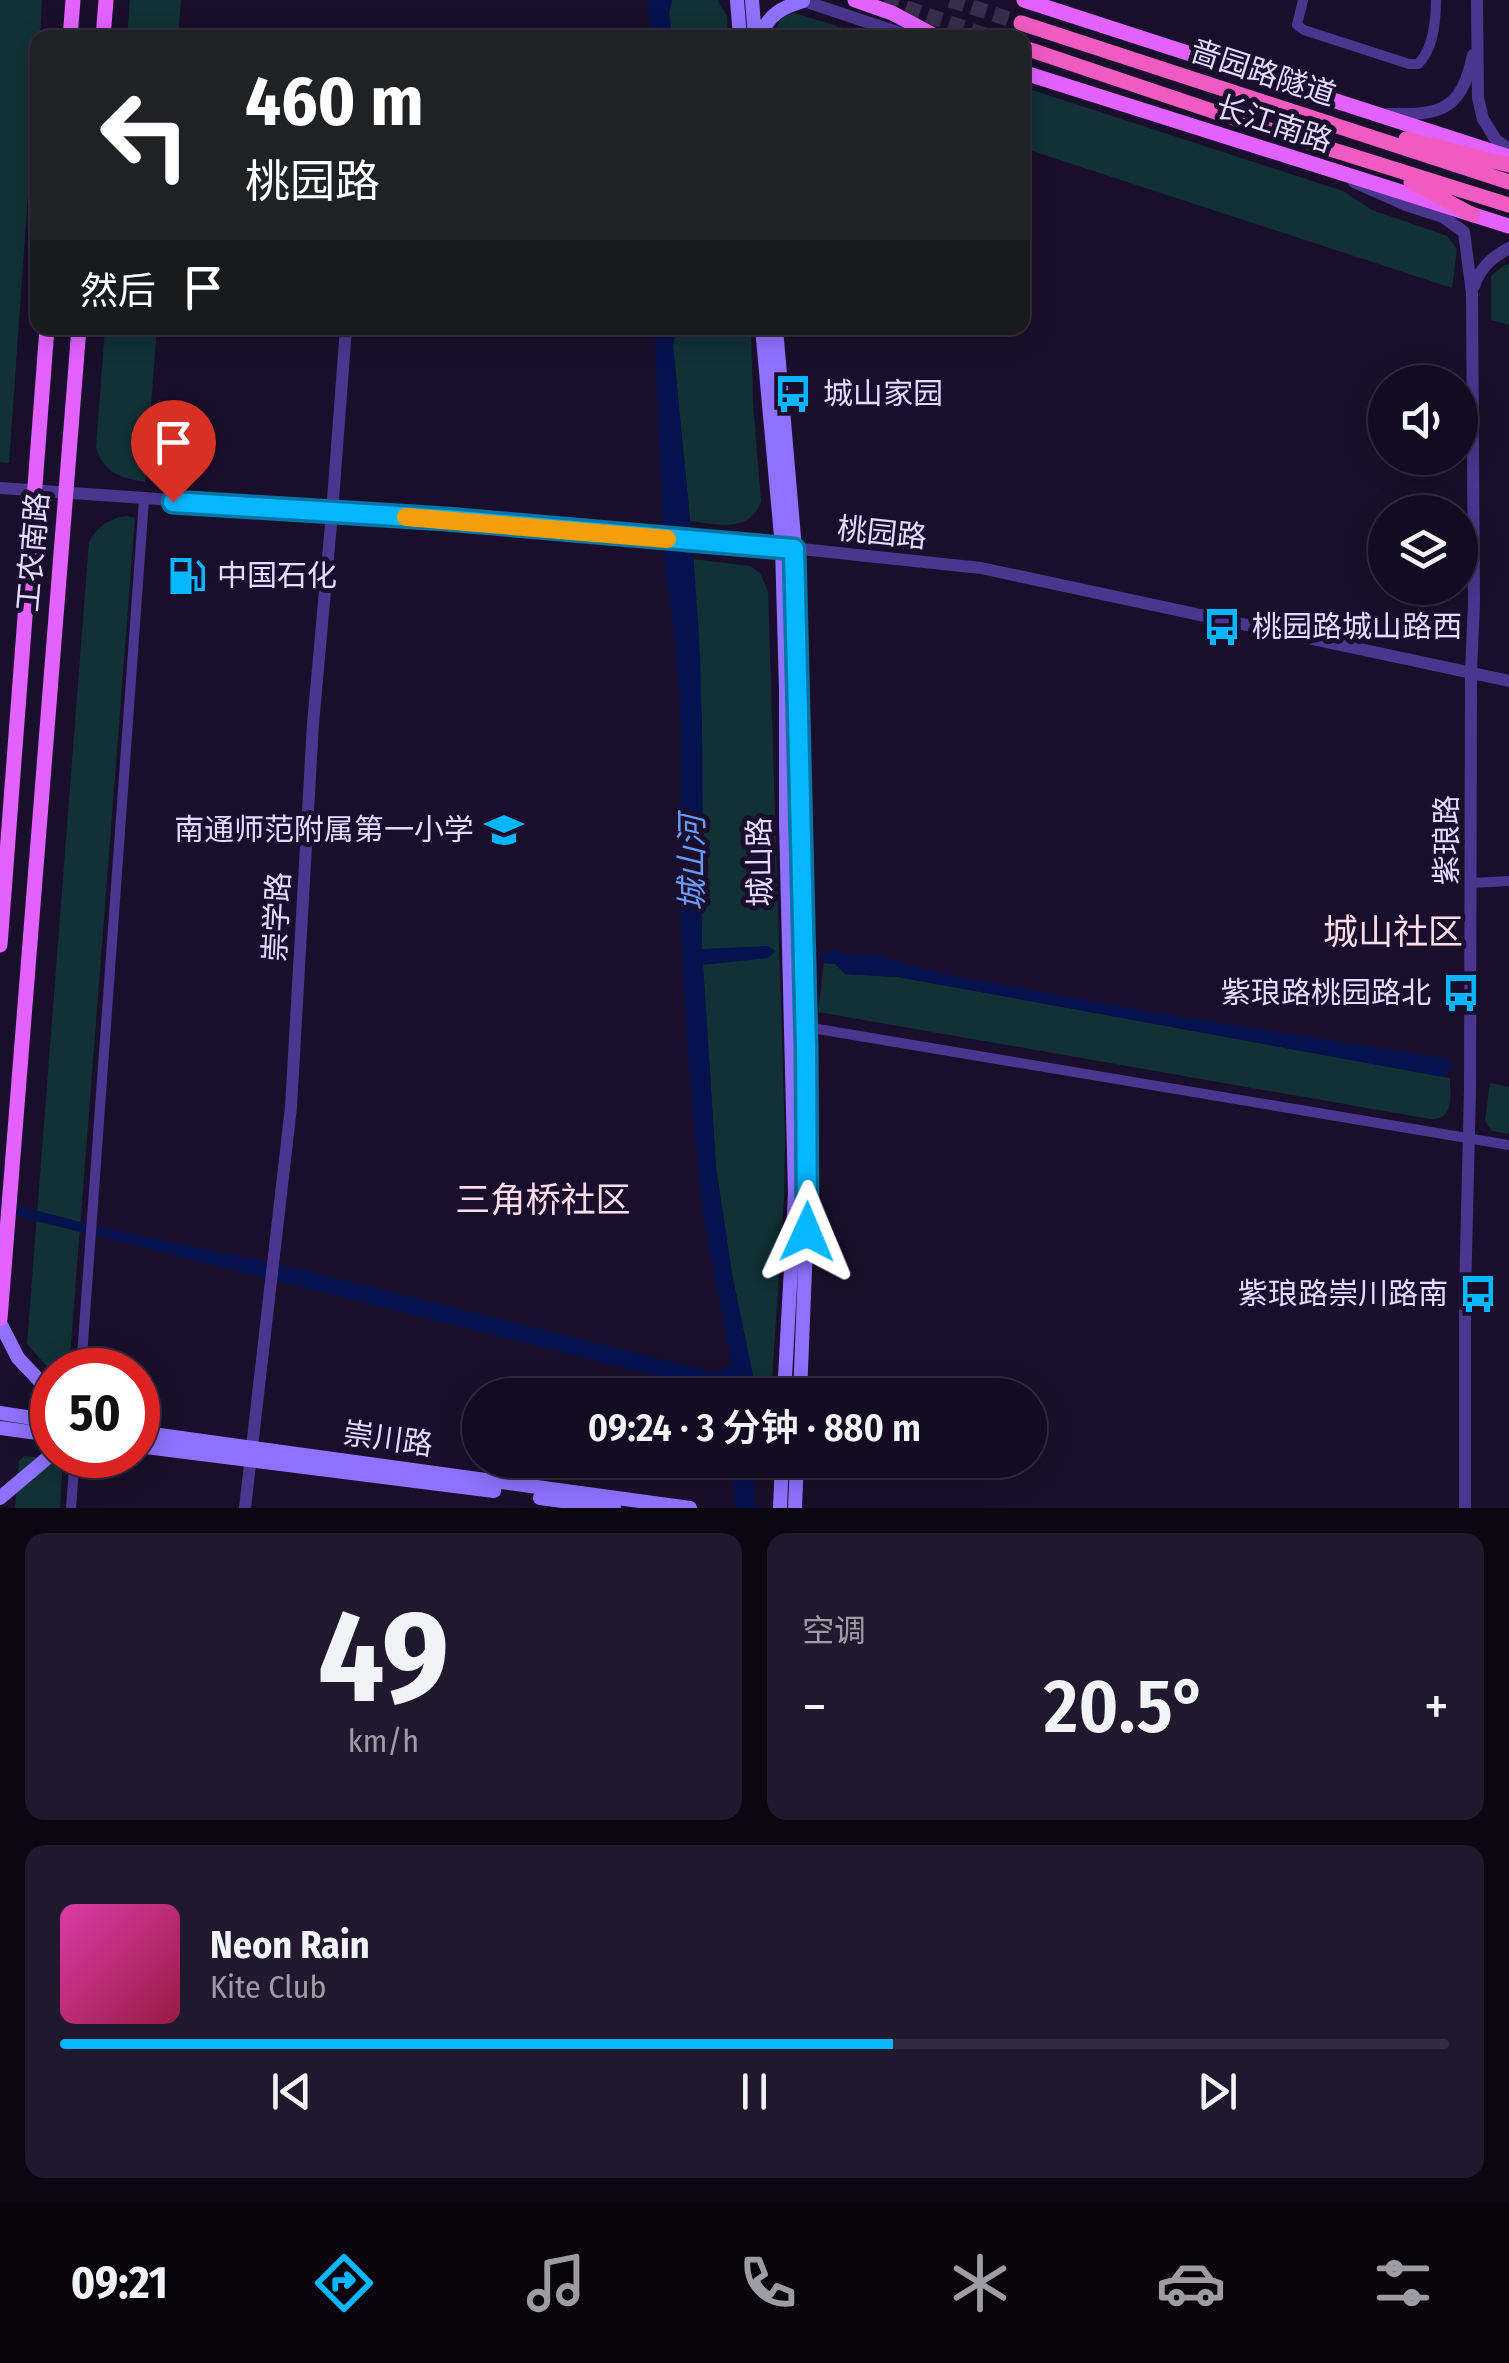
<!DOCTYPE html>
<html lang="zh">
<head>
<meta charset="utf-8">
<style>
	:root { --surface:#130b21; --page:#20192e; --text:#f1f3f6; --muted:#9d9ba5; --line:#322b3f; --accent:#06b6ff }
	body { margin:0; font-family:"Fira Sans Condensed","Noto Sans SC",sans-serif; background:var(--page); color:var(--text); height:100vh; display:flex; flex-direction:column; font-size:38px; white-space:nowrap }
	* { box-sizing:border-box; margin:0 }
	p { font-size:32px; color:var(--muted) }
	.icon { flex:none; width:55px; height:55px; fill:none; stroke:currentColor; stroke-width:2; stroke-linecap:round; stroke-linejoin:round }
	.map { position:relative; height:1508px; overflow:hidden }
	.panel { display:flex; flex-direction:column; gap:25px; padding:25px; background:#0a0612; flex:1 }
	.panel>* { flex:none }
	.banner { position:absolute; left:30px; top:30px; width:1000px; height:305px; border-radius:20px; box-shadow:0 5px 25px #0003,0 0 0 2px var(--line); background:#202124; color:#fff; overflow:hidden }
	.buttons { position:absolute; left:1368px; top:365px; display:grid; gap:20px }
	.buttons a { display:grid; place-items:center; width:110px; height:110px; border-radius:50%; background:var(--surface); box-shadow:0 5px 25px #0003,0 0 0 2px var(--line); font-size:50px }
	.speed { position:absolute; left:30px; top:1348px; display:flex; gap:20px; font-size:50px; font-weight:700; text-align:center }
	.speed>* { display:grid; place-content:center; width:130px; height:130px; border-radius:50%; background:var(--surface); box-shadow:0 5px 25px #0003,0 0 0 2px var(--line); line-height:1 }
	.speed .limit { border:15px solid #d22; background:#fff; color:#111 }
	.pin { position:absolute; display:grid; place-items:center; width:85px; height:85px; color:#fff; margin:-102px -42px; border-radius:50% 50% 50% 0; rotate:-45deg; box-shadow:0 0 10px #0007 }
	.pin .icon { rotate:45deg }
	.me { position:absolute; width:110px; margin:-55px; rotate:1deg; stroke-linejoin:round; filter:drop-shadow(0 0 8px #0008) }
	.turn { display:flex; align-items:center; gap:35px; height:210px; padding:0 50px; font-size:45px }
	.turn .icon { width:130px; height:130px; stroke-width:2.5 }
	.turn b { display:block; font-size:70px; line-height:85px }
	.then { display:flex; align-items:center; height:95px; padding:0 50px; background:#0003; gap:20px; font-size:38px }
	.big { font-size:75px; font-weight:600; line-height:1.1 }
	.panel .widget { flex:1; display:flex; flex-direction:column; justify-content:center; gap:15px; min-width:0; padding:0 35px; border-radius:20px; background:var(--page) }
	.panel .dial { align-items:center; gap:0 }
	.dial b { font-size:130px; line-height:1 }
	.song { display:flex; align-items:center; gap:30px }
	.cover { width:120px; height:120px; border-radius:15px; background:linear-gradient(135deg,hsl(320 70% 55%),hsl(340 70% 35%)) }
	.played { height:10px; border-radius:5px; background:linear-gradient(90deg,var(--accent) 60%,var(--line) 60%) }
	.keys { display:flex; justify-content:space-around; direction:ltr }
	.heat { display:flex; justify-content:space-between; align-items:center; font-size:55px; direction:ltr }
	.panel .tiles { flex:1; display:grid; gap:25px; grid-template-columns:1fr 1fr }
	.widget:last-child { grid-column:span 2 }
	.trip { position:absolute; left:462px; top:1378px; width:585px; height:100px; border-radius:50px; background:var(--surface); box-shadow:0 5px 25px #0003,0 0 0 2px var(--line); font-weight:600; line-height:100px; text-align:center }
	.tabs { display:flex; height:160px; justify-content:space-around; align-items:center; background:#08040d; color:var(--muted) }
	.tabs .icon { width:70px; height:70px }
	.tabs .active { color:var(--accent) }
	.tabs b { font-size:45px; color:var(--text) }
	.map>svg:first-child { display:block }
	.green { fill:#113137 }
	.water { fill:#06124e }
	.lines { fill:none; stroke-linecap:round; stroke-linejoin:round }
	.trunk-tunnel { stroke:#382d4c; stroke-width:15; stroke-dasharray:15 8; stroke-linecap:butt }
	.minor { stroke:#4a368f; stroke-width:10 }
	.tertiary { stroke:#4a368f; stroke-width:12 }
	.secondary { stroke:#9071ff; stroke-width:14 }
	.primary { stroke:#e261ff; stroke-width:15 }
	.trunk { stroke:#f05bc2; stroke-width:15 }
	.route-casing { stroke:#0476a6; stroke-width:25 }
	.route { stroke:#06b6ff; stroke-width:18 }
	.slow { stroke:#f59e0b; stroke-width:18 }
	.labels { text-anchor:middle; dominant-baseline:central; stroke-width:10; stroke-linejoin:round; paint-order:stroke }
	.street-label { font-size:30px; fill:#e5daff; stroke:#190f2c }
	.poi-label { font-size:30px; fill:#e5daff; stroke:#190f2c; text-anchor:start }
	.water-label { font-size:32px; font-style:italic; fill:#689cff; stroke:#190f2c }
	.quarter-label { font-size:35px; fill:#ffdceb; stroke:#190f2c }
</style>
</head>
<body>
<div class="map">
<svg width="1509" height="1508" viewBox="0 0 1509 1508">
	<rect width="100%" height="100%" fill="#190f2c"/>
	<path class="green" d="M0,0H42L40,37L38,38L37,68L9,463L0,462Z
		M130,0H181L178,37H127Z
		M672,0H717L727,16L728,37H672L669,13Z
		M795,13L872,37H776L775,29L783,16Z
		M1023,87L1343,191L1372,210L1447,236L1457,249L1452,288L1023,148Z
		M1509,264V325L1491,320V276L1503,266Z
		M105,328H157L145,482C121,478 104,473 96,448Z
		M676,328H751L753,403L761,502C748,534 718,524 690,521L673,346Z
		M127,516L135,518L69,1370H52V1372L27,1344L89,542C97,527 109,518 127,516Z
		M693,559L750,566L760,573L768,591L785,1137L784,1199L771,1395H753V1376L732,1274L716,1167L702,949V726Z
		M824,963L835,964L845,974L897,977L981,992L1450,1078C1450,1096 1455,1120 1430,1119L818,1012Z
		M1490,1083L1509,1087V1134L1492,1131L1485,1121Z
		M24,1456L63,1460L60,1508H15L19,1461Z"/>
	<path class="water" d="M648,0H672L669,13L672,37H651Z
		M657,328H676L673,346C683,450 695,554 700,658C704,755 702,852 702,949L768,946L776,951L768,958L703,965L716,1167L732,1274L753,1376V1395H722L714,1390L0,1212V1201L100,1227L291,1267L717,1373L732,1366L702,1209L688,1056L681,937V723L676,651L664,557L655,344Z
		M835,949L846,955H872L955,976L1025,989L1158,1013L1449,1059L1451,1069L1443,1077L981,992L897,977L845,974L835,964L824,963L820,958L824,953H829Z
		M733,1460H754L755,1508H735Z"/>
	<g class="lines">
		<path class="trunk-tunnel" d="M884,0L993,38
			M950,0L1021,23"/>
		<path class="minor" d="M1303,0L1297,25L1304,30L1409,64H1418C1433,50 1436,20 1436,0
			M1471,883L1509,881
			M800,1026L1509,1145
			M81,1370L144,500
			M71,1508L75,1455"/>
		<path class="tertiary" d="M801,0L915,38
			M1477,0L1478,98L1483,119L1496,140L1509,149
			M1387,114C1440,115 1461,112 1473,55
			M1354,182L1406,205L1443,217L1464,232L1472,293L1474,604L1471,671L1470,1090L1465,1296V1508
			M1474,286C1481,267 1491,258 1509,248
			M0,488L446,519L782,547L981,568L1509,681
			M245,1508L291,1107L313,724L332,513L346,328"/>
		<path class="secondary" d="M737,0L740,38
			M752,0L755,38
			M761,38C766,15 783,7 803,1
			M762,328L782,547L786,690V823L795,1194L784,1395
			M776,328L795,549L805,1026L808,1194L800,1395
			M0,1323L18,1358L52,1394
			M0,1413L52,1421
			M0,1428L52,1435
			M138,1432L690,1508
			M138,1446L494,1491
			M0,1498L52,1454
			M540,1498L614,1508
			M780,1508L782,1460
			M795,1508L797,1460"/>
		<path class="primary" d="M855,0L892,13L939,38
			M1024,0L1509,157
			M70,38L73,0
			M103,38L106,0
			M1022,72L1509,226
			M0,945L47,328
			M0,1319L79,328"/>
		<path class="trunk" d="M1021,23L1509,182
			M1022,47L1257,126L1509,205
			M1406,139L1509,165
			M1411,182L1473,215"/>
	</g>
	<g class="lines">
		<g class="route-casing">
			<path id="route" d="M173,502L446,519L794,549L806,1048L807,1232"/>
		</g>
		<use href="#route" class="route"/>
		<path class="slow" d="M406,517L667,539"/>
	</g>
	<defs>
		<g id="bus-bare" transform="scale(3)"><path d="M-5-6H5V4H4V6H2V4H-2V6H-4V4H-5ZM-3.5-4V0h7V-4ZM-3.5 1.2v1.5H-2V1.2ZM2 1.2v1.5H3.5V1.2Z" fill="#06b6ff" stroke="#190f2c" stroke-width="2.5" paint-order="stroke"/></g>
		<g id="fuel-bare" transform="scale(3)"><path d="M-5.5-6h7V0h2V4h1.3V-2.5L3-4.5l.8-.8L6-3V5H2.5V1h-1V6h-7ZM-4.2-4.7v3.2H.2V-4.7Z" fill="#06b6ff" stroke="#190f2c" stroke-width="2.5" paint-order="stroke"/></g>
		<g id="school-bare" transform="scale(3)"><path d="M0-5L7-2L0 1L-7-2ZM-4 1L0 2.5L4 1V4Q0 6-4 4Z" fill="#06b6ff" stroke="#190f2c" stroke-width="2.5" paint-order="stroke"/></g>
	</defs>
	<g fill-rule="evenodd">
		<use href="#bus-bare" x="793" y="394"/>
		<use href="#fuel-bare" x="187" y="576"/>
		<use href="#bus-bare" x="1222" y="627"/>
		<use href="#school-bare" x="504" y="830"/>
		<use href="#bus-bare" x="1461" y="993"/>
		<use href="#bus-bare" x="1478" y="1294"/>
	</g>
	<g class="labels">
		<g class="street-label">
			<text transform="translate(1263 73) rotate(18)">啬园路隧道</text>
			<text transform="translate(1274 124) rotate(18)">长江南路</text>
			<text transform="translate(882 533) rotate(6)">桃园路</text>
			<text transform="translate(33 552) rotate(-85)">工农南路</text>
			<text transform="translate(1447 840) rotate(-90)">紫琅路</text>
			<text transform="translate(760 862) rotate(-91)">城山路</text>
			<text transform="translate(277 917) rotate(-87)">崇学路</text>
			<text transform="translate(388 1439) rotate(8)">崇川路</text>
		</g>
		<g class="poi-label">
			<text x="823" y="394">城山家园</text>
			<text x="217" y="576">中国石化</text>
			<text x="1252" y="627">桃园路城山路西</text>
			<text x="474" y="830" text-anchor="end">南通师范附属第一小学</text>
			<text x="1431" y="993" text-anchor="end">紫琅路桃园路北</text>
			<text x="1448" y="1294" text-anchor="end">紫琅路崇川路南</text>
		</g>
		<g class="water-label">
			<text transform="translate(692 863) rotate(-90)">城山河</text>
		</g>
		<g class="quarter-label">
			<text x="1393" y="932">城山社区</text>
			<text x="543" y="1200">三角桥社区</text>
		</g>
	</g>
</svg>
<div class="buttons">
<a><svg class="icon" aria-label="sound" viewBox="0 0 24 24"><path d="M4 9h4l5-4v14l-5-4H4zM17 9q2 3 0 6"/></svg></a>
<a><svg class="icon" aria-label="layers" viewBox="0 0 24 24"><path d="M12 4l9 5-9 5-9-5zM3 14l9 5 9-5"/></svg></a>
</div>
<div class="speed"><div class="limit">50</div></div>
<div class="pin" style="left:173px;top:502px;background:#d93025"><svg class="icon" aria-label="arrive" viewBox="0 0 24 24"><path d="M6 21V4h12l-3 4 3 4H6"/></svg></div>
<svg class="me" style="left:807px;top:1232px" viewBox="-20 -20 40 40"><path d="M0-17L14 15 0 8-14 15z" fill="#06b6ff" stroke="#fff" stroke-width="4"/></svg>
<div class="trip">09:24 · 3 分钟 · 880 m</div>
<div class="banner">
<div class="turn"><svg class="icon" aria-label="left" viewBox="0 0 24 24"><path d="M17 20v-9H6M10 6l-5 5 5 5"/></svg><div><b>460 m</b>桃园路</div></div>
<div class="then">然后<svg class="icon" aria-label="arrive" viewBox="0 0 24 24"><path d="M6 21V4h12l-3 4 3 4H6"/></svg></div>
</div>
</div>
<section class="panel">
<div class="tiles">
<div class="widget dial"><b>49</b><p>km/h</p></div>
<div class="widget"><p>空调</p>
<div class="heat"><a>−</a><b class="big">20.5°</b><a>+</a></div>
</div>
<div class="widget">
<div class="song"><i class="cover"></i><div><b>Neon Rain</b><p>Kite Club</p></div></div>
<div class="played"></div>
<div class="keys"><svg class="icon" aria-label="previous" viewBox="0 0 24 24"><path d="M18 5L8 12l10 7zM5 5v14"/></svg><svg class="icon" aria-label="pause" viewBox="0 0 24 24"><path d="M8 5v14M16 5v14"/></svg><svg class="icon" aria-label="next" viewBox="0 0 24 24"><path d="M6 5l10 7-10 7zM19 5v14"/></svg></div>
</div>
</div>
</section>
<nav class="tabs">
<b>09:21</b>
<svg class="icon active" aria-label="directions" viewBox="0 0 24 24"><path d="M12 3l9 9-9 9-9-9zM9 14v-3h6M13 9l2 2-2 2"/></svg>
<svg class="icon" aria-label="music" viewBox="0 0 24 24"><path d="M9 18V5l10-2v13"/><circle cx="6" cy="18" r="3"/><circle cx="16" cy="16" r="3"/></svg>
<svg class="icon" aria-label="phone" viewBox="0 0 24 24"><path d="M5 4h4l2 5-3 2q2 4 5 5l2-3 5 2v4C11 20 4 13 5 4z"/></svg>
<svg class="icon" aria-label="climate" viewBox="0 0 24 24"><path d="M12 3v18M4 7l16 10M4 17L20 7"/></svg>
<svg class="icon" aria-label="car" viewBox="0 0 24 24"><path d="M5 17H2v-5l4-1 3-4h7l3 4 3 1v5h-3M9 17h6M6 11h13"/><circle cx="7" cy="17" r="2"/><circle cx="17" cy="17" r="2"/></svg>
<svg class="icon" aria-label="filters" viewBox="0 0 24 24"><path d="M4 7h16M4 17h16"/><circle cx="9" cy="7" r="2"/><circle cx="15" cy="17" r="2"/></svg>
</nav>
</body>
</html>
